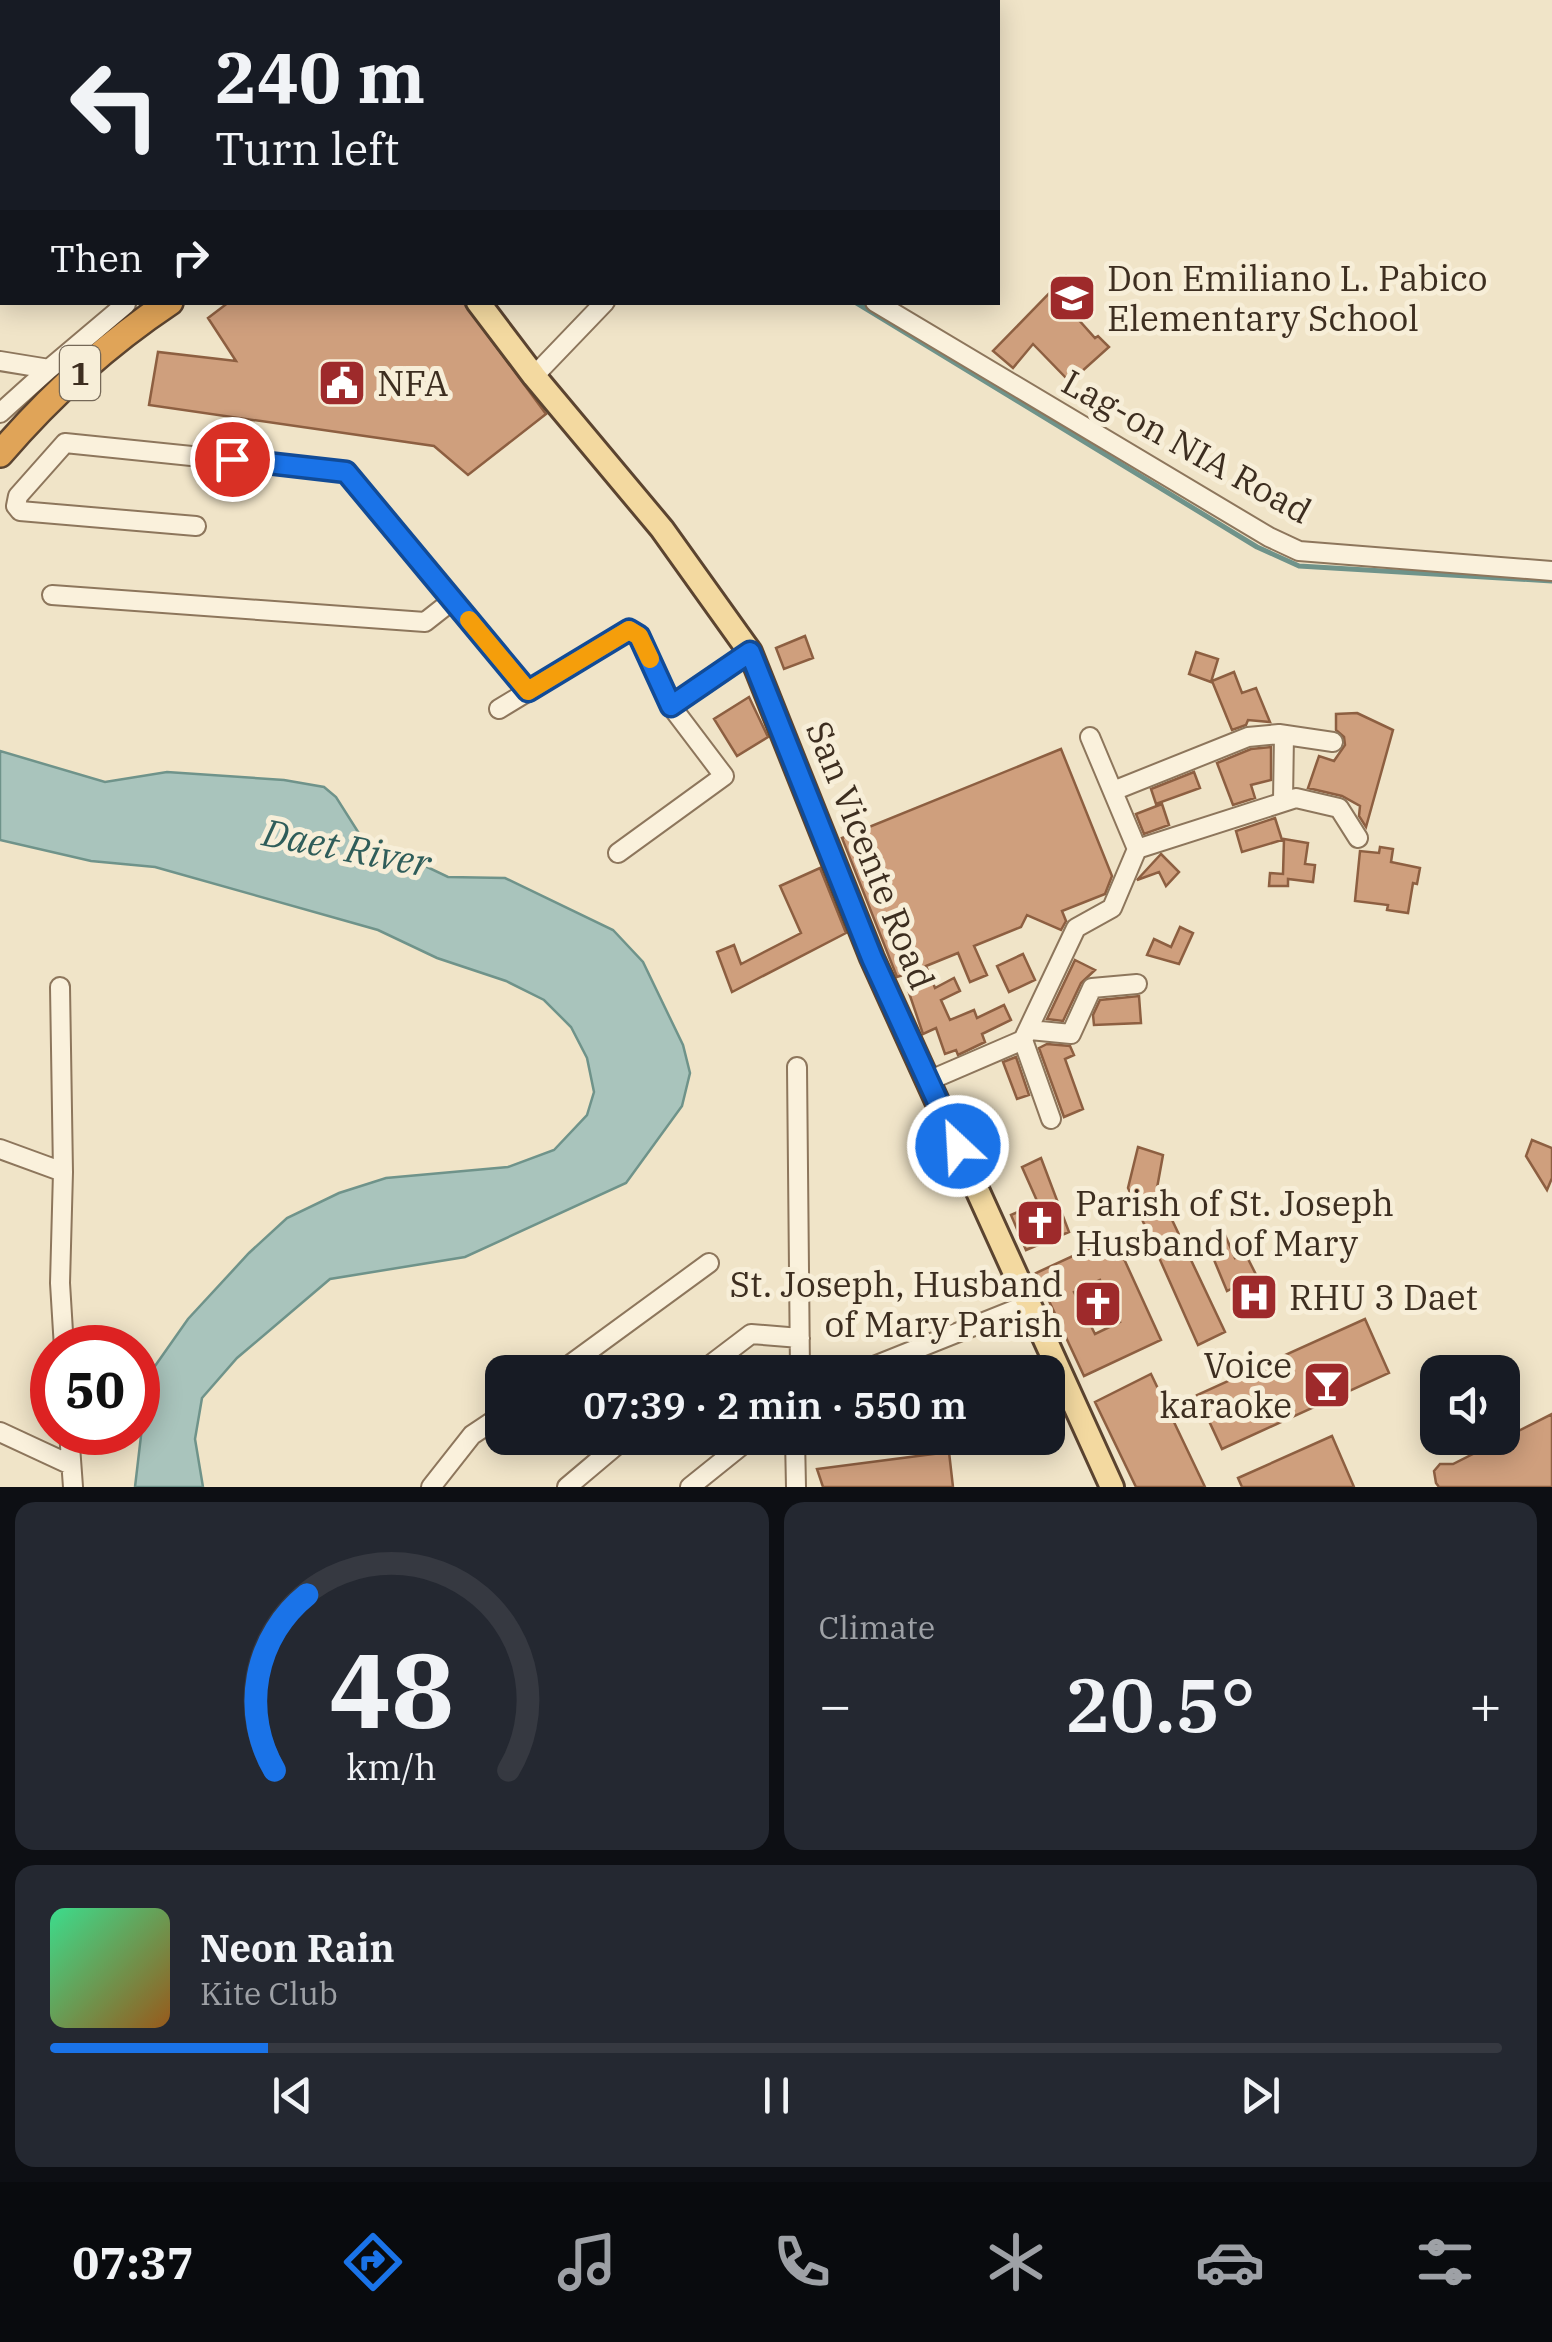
<!DOCTYPE html>
<html lang="en">
<head>
<meta charset="utf-8">
<style>
	:root { --surface:#171b24; --page:#242831; --text:#f1f3f6; --muted:#9ea1a6; --line:#363941; --accent:#1a73e8 }
	body { margin:0; font-family:"IBM Plex Serif",serif; background:var(--page); color:var(--text); height:100vh; display:flex; flex-direction:column; font-size:38px; white-space:nowrap }
	* { box-sizing:border-box; margin:0 }
	p { font-size:32px; color:var(--muted) }
	.icon { flex:none; width:55px; height:55px; fill:none; stroke:currentColor; stroke-width:2; stroke-linecap:round; stroke-linejoin:round }
	.map { position:relative; height:1487px; overflow:hidden }
	.panel { display:flex; flex-direction:column; gap:15px; padding:15px; background:#0d0f14; flex:1 }
	.panel>* { flex:none }
	.banner { position:absolute; left:0px; top:0px; width:1000px; height:305px; box-shadow:0 5px 25px #0003; background:#171b24; color:var(--text); overflow:hidden }
	.fabs { position:absolute; left:1420px; top:1355px; display:grid; gap:20px }
	.fabs a { display:grid; place-items:center; width:100px; height:100px; border-radius:20px; background:var(--surface); box-shadow:0 5px 25px #0003; font-size:50px }
	.speed { position:absolute; left:30px; top:1325px; display:flex; gap:20px; font-size:50px; font-weight:700; text-align:center }
	.speed>* { display:grid; place-content:center; width:130px; height:130px; border-radius:50%; background:var(--surface); box-shadow:0 5px 25px #0003; line-height:1 }
	.speed .limit { border:15px solid #d22; background:#fff; color:#111 }
	.pin { position:absolute; display:grid; place-items:center; width:85px; height:85px; color:#fff; margin:-42px; border:5px solid #fff; border-radius:50%; box-shadow:0 2px 10px #0007 }
	.me { position:absolute; width:110px; margin:-55px; rotate:335deg; stroke-linejoin:round; filter:drop-shadow(0 0 8px #0008) }
	.turn { display:flex; align-items:center; gap:35px; height:210px; padding:0 50px; font-size:45px }
	.turn .icon { width:130px; height:130px; stroke-width:2.5 }
	.turn b { display:block; font-size:70px; line-height:85px }
	.then { display:flex; align-items:center; height:95px; padding:0 50px; background:#0003; gap:20px; font-size:38px }
	.big { font-size:75px; font-weight:600; line-height:1.1 }
	.panel .tile { flex:1; display:flex; flex-direction:column; justify-content:center; gap:15px; min-width:0; padding:0 35px; border-radius:20px; background:var(--page) }
	.panel .dial { align-items:center; gap:0 }
	.dial svg { height:260px; overflow:visible; fill:none; stroke:var(--line); stroke-width:7; stroke-linecap:round; text-anchor:middle }
	.dial text { fill:var(--text); stroke:none }
	.song { display:flex; align-items:center; gap:30px }
	.cover { width:120px; height:120px; border-radius:15px; background:linear-gradient(135deg,hsl(150 70% 55%),hsl(30 70% 35%)) }
	.played { height:10px; border-radius:5px; background:linear-gradient(90deg,var(--accent) 15%,var(--line) 15%) }
	.keys { display:flex; justify-content:space-around; direction:ltr }
	.heat { display:flex; justify-content:space-between; align-items:center; font-size:55px; direction:ltr }
	.panel .tiles { flex:1; display:grid; gap:15px; grid-template-columns:1fr 1fr }
	.tile:last-child { grid-column:span 2 }
	.trip { position:absolute; left:485px; top:1355px; width:580px; height:100px; border-radius:20px; background:var(--surface); box-shadow:0 5px 25px #0003; font-weight:600; line-height:100px; text-align:center }
	.tabs { display:flex; height:160px; justify-content:space-around; align-items:center; background:#090b0e; color:var(--muted) }
	.tabs .icon { width:70px; height:70px }
	.tabs .active { color:var(--accent) }
	.tabs b { font-size:45px; color:var(--text) }
	.map>svg:first-child { display:block }
	.water { fill:#a9c4bc; stroke:#6f938a; stroke-width:2.5 }
	.lines { fill:none; stroke-linecap:round; stroke-linejoin:round }
	.stream { stroke:#6f938a; stroke-width:5 }
	.building { fill:#cf9f7d; stroke:#8d5f41; stroke-width:2.5; fill-rule:evenodd }
	.minor-casing { stroke:#8d765c; stroke-width:22 }
	.major-casing { stroke:#5b4430; stroke-width:28 }
	.highway-casing { stroke:#5b4430; stroke-width:30 }
	.minor { stroke:#faf1dc; stroke-width:18 }
	.major { stroke:#f3d9a0; stroke-width:22 }
	.highway { stroke:#e0a458; stroke-width:25 }
	.route-casing { stroke:#114b97; stroke-width:25 }
	.route { stroke:#1a73e8; stroke-width:18 }
	.slow { stroke:#f59e0b; stroke-width:18 }
	.labels { text-anchor:middle; dominant-baseline:central; stroke-width:10; stroke-linejoin:round; paint-order:stroke }
	.shield { fill:#f7eed8; stroke:#756857; stroke-width:2.5 }
	.shield-label { font-size:32px; font-weight:bold; fill:#3d2e20 }
	.poi-label { font-size:35px; fill:#3d2e20; stroke:#f7eed8; text-anchor:start }
	.street-label { font-size:35px; fill:#3d2e20; stroke:#f7eed8 }
	.water-label { font-size:38px; font-style:italic; fill:#2f5d5a; stroke:#f7eed8 }
</style>
</head>
<body>
<div class="map">
<svg width="1552" height="1487" viewBox="0 0 1552 1487">
	<rect width="100%" height="100%" fill="#f0e4c8"/>
	<path class="water" d="M0,751L105,782L167,772L284,780L324,787L336,797L360,835L448,877L505,878L613,930L643,962L683,1045L690,1073L682,1106L626,1183L465,1257L330,1279L237,1358L202,1398L195,1439L203,1487H135L148,1376L188,1319L249,1253L287,1218L339,1193L386,1178L508,1167L554,1150L587,1115L594,1092L587,1058L571,1027L544,1000L506,981L437,958L378,930L155,867L91,861L0,840Z"/>
	<g class="lines">
		<path class="stream" d="M395,0L398,2
			M855,302L1257,547L1299,566L1552,581"/>
	</g>
	<path class="building" d="M1066,276L1083,293L1069,309L1095,338L1098,336L1109,347L1070,382L1033,344L1013,368L993,351Z
		M229,302H463L546,414L468,475L434,446L149,405L158,352L236,361L208,318Z
		M805,636L813,658L784,669L776,648Z
		M1196,652L1218,659L1211,682L1189,674Z
		M1234,672L1242,693L1256,688L1270,722L1248,720L1246,725L1232,730L1212,681Z
		M749,697L768,737L737,756L714,719Z
		M1357,713L1393,730L1366,827L1359,816L1360,806L1342,796L1308,788L1319,756L1334,761L1345,745L1344,737L1336,730V714Z
		M1271,747V780L1251,785L1255,798L1233,805L1217,763L1251,749Z
		M1061,749L1112,876L1105,894L1062,911L1066,921L1061,930L1027,915L1021,927L974,946L987,975L970,982L958,953L926,966L935,988L954,978L960,991L941,1000L950,1020L974,1010L977,1018L1004,1005L1011,1020L982,1034L985,1042L958,1055L956,1050L945,1054L936,1028L923,1034L903,975L897,977L842,838Z
		M1194,772L1200,788L1156,804L1151,789Z
		M1162,804L1169,825L1144,834L1136,814Z
		M1275,818L1282,840L1242,852L1236,831Z
		M1284,839L1308,843L1305,864L1315,865L1313,882L1288,879V886H1269L1270,873L1283,874Z
		M1380,847L1393,849L1391,862L1420,868L1417,884L1413,883L1408,913L1387,910L1388,905L1355,901L1360,851L1379,853Z
		M1161,854L1179,872L1166,886L1159,872L1137,880Z
		M820,868L846,933L732,992L717,952L734,945L741,964L801,933L780,886Z
		M1180,927L1193,933L1179,964L1147,955L1154,939L1171,947Z
		M1023,954L1035,980L1009,992L997,966Z
		M1075,960L1095,970L1081,983L1063,1021L1047,1019Z
		M1139,996L1141,1023L1094,1025L1093,1015L1100,1000Z
		M1047,1044L1070,1046L1074,1055L1065,1059L1083,1109L1064,1117L1039,1048Z
		M1016,1057L1029,1095L1017,1099L1003,1062Z
		M1532,1140L1552,1148V1178L1547,1190L1526,1156Z
		M1138,1147L1163,1155L1157,1188L1225,1332L1198,1345L1128,1188Z
		M1041,1158L1069,1232L1026,1250L1011,1215L1038,1203L1022,1167Z
		M1225,1235L1235,1258L1245,1253L1272,1306L1250,1317L1235,1287L1227,1291L1207,1243Z
		M1114,1237L1161,1340L1084,1376L1036,1273ZM1100,1280L1120,1322L1095,1334L1074,1292Z
		M1365,1319L1389,1373L1222,1449L1197,1395Z
		M1151,1374L1205,1487H1136L1095,1402Z
		M1552,1414V1487H1439L1436,1483L1434,1471L1440,1464H1453Z
		M1332,1436L1354,1487H1242L1238,1478Z
		M949,1452L953,1487H823L817,1469Z"/>
	<g class="lines">
		<g class="minor-casing">
			<path id="minor" d="M412,0L415,2
				M900,2L902,0
				M0,280H2
				M875,302L1269,537L1299,551L1552,571
				M0,361L49,369L126,304
				M534,376L605,302
				M0,413L49,369
				M196,526L20,511L16,506L18,496L65,443L347,472L528,691
				M52,595L425,622L453,600
				M671,706L750,652
				M499,709L629,630L639,636L671,706L724,776L618,853
				M1090,737L1137,849
				M1113,791L1248,737L1279,734L1333,742
				M1283,801L1284,735
				M60,987L63,1172L60,1283L64,1348
				M1030,1030L1071,1034L1092,988L1137,984
				M1023,1040L1051,1119
				M797,1067L800,1372
				M928,1081L1023,1040L1076,928L1112,908L1137,849L1296,798L1339,808L1358,838
				M0,1149L63,1172
				M560,1372L709,1263
				M701,1372L751,1334L800,1338
				M859,1372L1029,1304
				M0,1432L71,1465
				M69,1432L73,1487
				M795,1438L796,1487
				M431,1487L472,1435L502,1415
				M567,1487L625,1438
				M690,1487L751,1438"/>
		</g>
		<g class="major-casing">
			<path id="major" d="M243,0L245,2
				M478,302L534,376L662,529L750,652L872,958L1112,1487"/>
		</g>
		<g class="highway-casing">
			<path id="highway" d="M627,2L631,0
				M0,454C49,397 107,344 170,302"/>
		</g>
		<use href="#minor" class="minor"/>
		<use href="#major" class="major"/>
		<use href="#highway" class="highway"/>
	</g>
	<g class="lines">
		<g class="route-casing">
			<path id="route" d="M232,459L346,472L528,691L629,630L639,636L671,706L750,652L872,958L958,1146"/>
		</g>
		<use href="#route" class="route"/>
		<path class="slow" d="M469,620L528,691L629,630L639,636L650,659"/>
	</g>
	<defs>
		<g id="school-square" transform="scale(2.5)"><rect x="-9" y="-9" width="18" height="18" rx="4" fill="#9e2a2b" stroke="#f7eed8"/><path d="M0-5L7-2L0 1L-7-2ZM-4 1L0 2.5L4 1V4Q0 6-4 4Z" fill="#fff"/></g>
		<g id="civic-square" transform="scale(2.5)"><rect x="-9" y="-9" width="18" height="18" rx="4" fill="#9e2a2b" stroke="#f7eed8"/><path d="M-.6-6.5H3V-4.5H.6V-3L4-1V1h2V6H-6V1h2V-1L-.6-3ZM-1.2 2.5V6h2.4V2.5Z" fill="#fff"/></g>
		<g id="church-square" transform="scale(2.5)"><rect x="-9" y="-9" width="18" height="18" rx="4" fill="#9e2a2b" stroke="#f7eed8"/><path d="M-1.2-6h2.4v3.5h3.3v2.4h-3.3V6h-2.4V-.1h-3.3v-2.4h3.3Z" fill="#fff"/></g>
		<g id="hospital-square" transform="scale(2.5)"><rect x="-9" y="-9" width="18" height="18" rx="4" fill="#9e2a2b" stroke="#f7eed8"/><path d="M-5-5h3v3.5h4V-5h3V5h-3V1.5h-4V5h-3Z" fill="#fff"/></g>
		<g id="bar-square" transform="scale(2.5)"><rect x="-9" y="-9" width="18" height="18" rx="4" fill="#9e2a2b" stroke="#f7eed8"/><path d="M-6-5H6L.8 .8V4.5H3.5V6h-7V4.5H-.8V.8Z" fill="#fff"/></g>
	</defs>
	<g fill-rule="evenodd">
		<use href="#school-square" x="1072" y="298"/>
		<use href="#civic-square" x="342" y="383"/>
		<use href="#church-square" x="1040" y="1223"/>
		<use href="#hospital-square" x="1254" y="1297"/>
		<use href="#church-square" x="1098" y="1304"/>
		<use href="#bar-square" x="1327" y="1385"/>
	</g>
	<g class="labels">
		<rect class="shield" x="60" y="346" width="40" height="54" rx="8"/>
		<g class="shield-label">
			<text x="80" y="373">1</text>
		</g>
		<g class="poi-label">
			<text x="1107" y="278">Don Emiliano L. Pabico<tspan x="1107" dy="40">Elementary School</tspan></text>
			<text x="377" y="383">NFA</text>
			<text x="1075" y="1203">Parish of St. Joseph<tspan x="1075" dy="40">Husband of Mary</tspan></text>
			<text x="1063" y="1284" text-anchor="end">St. Joseph, Husband<tspan x="1063" dy="40">of Mary Parish</tspan></text>
			<text x="1289" y="1297">RHU 3 Daet</text>
			<text x="1292" y="1365" text-anchor="end">Voice<tspan x="1292" dy="40">karaoke</tspan></text>
		</g>
		<g class="street-label">
			<text transform="translate(1187 446) rotate(29)">Lag-on NIA Road</text>
			<text transform="translate(871 855) rotate(68)">San Vicente Road</text>
		</g>
		<g class="water-label">
			<text transform="translate(347 847) rotate(11)">Daet River</text>
		</g>
	</g>
</svg>
<div class="fabs">
<a><svg class="icon" aria-label="sound" viewBox="0 0 24 24"><path d="M4 9h4l5-4v14l-5-4H4zM17 9q2 3 0 6"/></svg></a>
</div>
<div class="speed"><div class="limit">50</div></div>
<div class="pin" style="left:232px;top:459px;background:#d93025"><svg class="icon" aria-label="arrive" viewBox="0 0 24 24"><path d="M6 21V4h12l-3 4 3 4H6"/></svg></div>
<svg class="me" style="left:958px;top:1146px" viewBox="-20 -20 40 40"><circle r="17" fill="#1a73e8" stroke="#fff" stroke-width="3"/><path d="M0-11L8 9 0 5-8 9z" fill="#fff"/></svg>
<div class="trip">07:39 · 2 min · 550 m</div>
<div class="banner">
<div class="turn"><svg class="icon" aria-label="left" viewBox="0 0 24 24"><path d="M17 20v-9H6M10 6l-5 5 5 5"/></svg><div><b>240 m</b>Turn left</div></div>
<div class="then">Then<svg class="icon" aria-label="right" viewBox="0 0 24 24"><path d="M7 20v-9h11M14 6l5 5-5 5"/></svg></div>
</div>
</div>
<section class="panel">
<div class="tiles">
<div class="tile dial"><svg viewBox="0 0 100 80">
<path d="M14 69A42 42 0 1 1 86 69"/>
<path d="M14 69A42 42 0 0 1 24 15" stroke="#1a73e8"/>
<text x="50" y="56" font-size="32" font-weight="700">48</text>
<text x="50" y="72" font-size="11">km/h</text>
</svg></div>
<div class="tile"><p>Climate</p>
<div class="heat"><a>−</a><b class="big">20.5°</b><a>+</a></div>
</div>
<div class="tile">
<div class="song"><i class="cover"></i><div><b>Neon Rain</b><p>Kite Club</p></div></div>
<div class="played"></div>
<div class="keys"><svg class="icon" aria-label="previous" viewBox="0 0 24 24"><path d="M18 5L8 12l10 7zM5 5v14"/></svg><svg class="icon" aria-label="pause" viewBox="0 0 24 24"><path d="M8 5v14M16 5v14"/></svg><svg class="icon" aria-label="next" viewBox="0 0 24 24"><path d="M6 5l10 7-10 7zM19 5v14"/></svg></div>
</div>
</div>
</section>
<nav class="tabs">
<b>07:37</b>
<svg class="icon active" aria-label="directions" viewBox="0 0 24 24"><path d="M12 3l9 9-9 9-9-9zM9 14v-3h6M13 9l2 2-2 2"/></svg>
<svg class="icon" aria-label="music" viewBox="0 0 24 24"><path d="M9 18V5l10-2v13"/><circle cx="6" cy="18" r="3"/><circle cx="16" cy="16" r="3"/></svg>
<svg class="icon" aria-label="phone" viewBox="0 0 24 24"><path d="M5 4h4l2 5-3 2q2 4 5 5l2-3 5 2v4C11 20 4 13 5 4z"/></svg>
<svg class="icon" aria-label="climate" viewBox="0 0 24 24"><path d="M12 3v18M4 7l16 10M4 17L20 7"/></svg>
<svg class="icon" aria-label="car" viewBox="0 0 24 24"><path d="M5 17H2v-5l4-1 3-4h7l3 4 3 1v5h-3M9 17h6M6 11h13"/><circle cx="7" cy="17" r="2"/><circle cx="17" cy="17" r="2"/></svg>
<svg class="icon" aria-label="filters" viewBox="0 0 24 24"><path d="M4 7h16M4 17h16"/><circle cx="9" cy="7" r="2"/><circle cx="15" cy="17" r="2"/></svg>
</nav>
</body>
</html>
